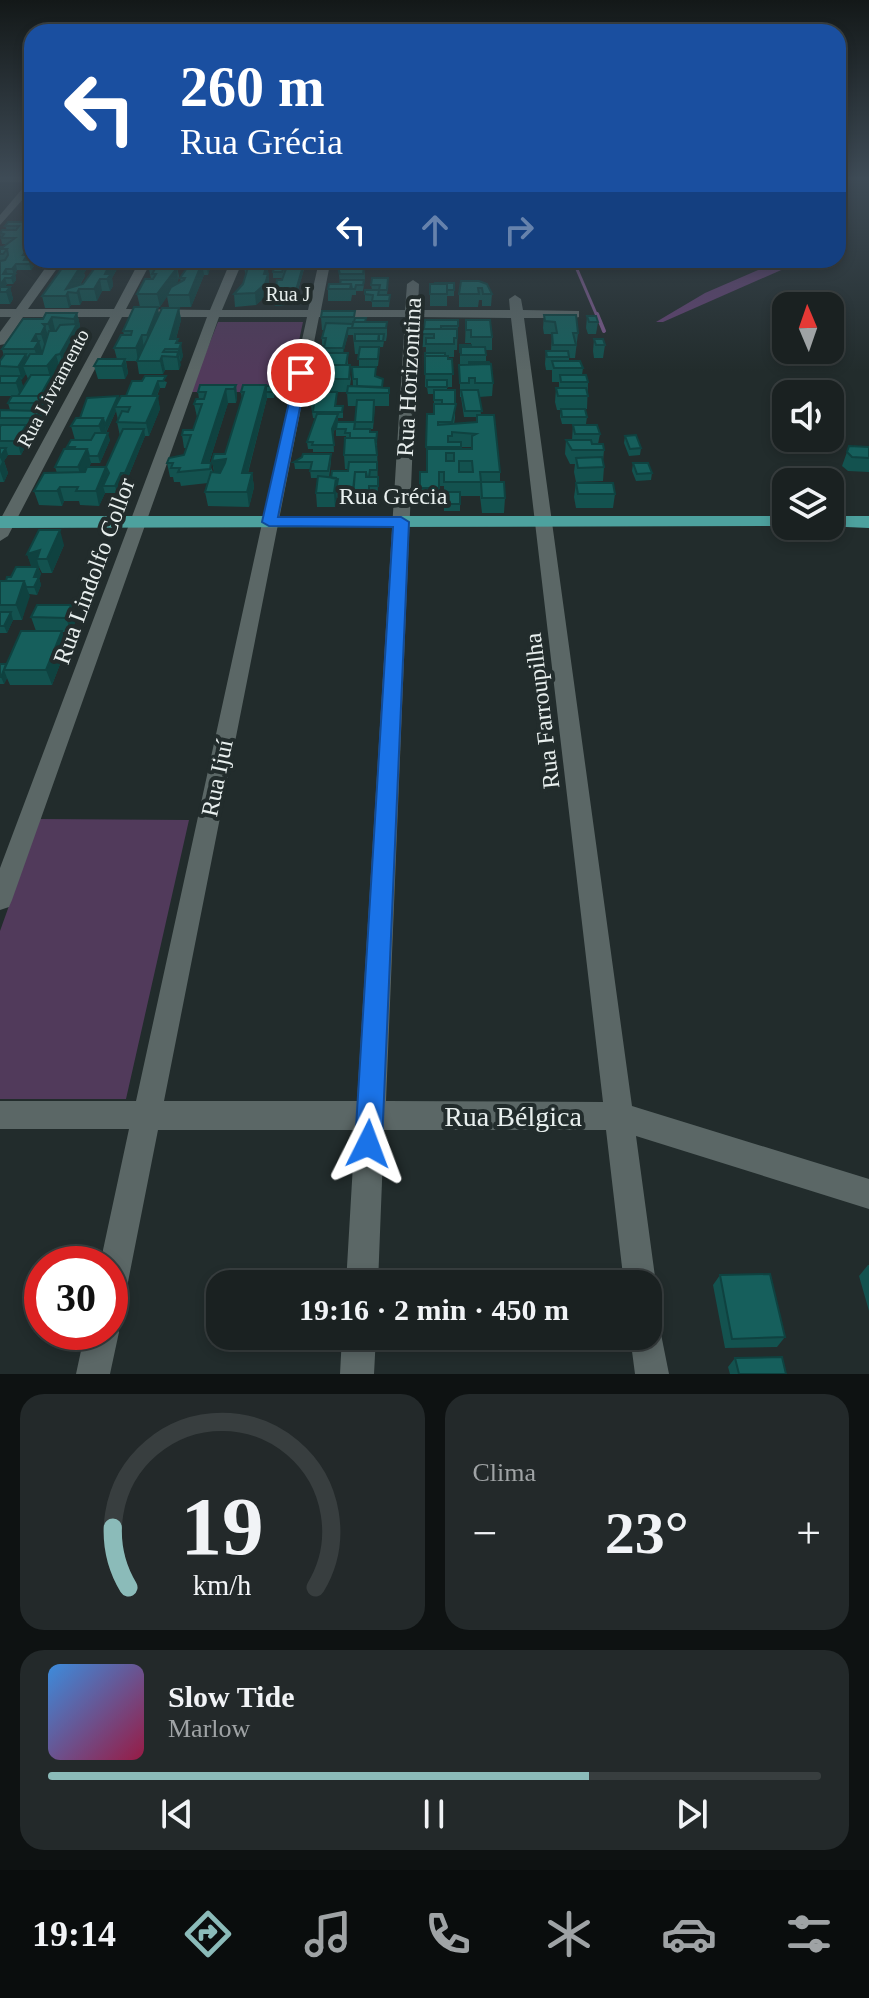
<!DOCTYPE html>
<html lang="pt">
<head>
<meta charset="utf-8">
<style>
	:root { --surface:#1a2121; --page:#23292a; --text:#f1f3f6; --muted:#9fa3a5; --line:#383e3f; --accent:#8bbbb9 }
	body { margin:0; font-family:"Times New Roman",serif; background:var(--page); color:var(--text); height:100vh; display:flex; flex-direction:column; font-size:30px; white-space:nowrap }
	* { box-sizing:border-box; margin:0 }
	p { font-size:26px; color:var(--muted) }
	.icon { flex:none; width:44px; height:44px; fill:none; stroke:currentColor; stroke-width:2; stroke-linecap:round; stroke-linejoin:round }
	.map { position:relative; height:1374px; overflow:hidden }
	.panel { display:flex; flex-direction:column; gap:20px; padding:20px; background:#0e1212; flex:1 }
	.panel>* { flex:none }
	.hud { position:absolute; left:24px; top:24px; width:822px; height:244px; border-radius:24px; box-shadow:0 4px 12px #0003,0 0 0 2px var(--line); background:#1a4fa0; color:#fff; overflow:hidden }
	.needle { width:52px; rotate:358deg }
	.controls { position:absolute; left:772px; top:292px; display:grid; gap:16px }
	.controls a { display:grid; place-items:center; width:72px; height:72px; border-radius:16px; background:var(--surface); box-shadow:0 4px 12px #0003,0 0 0 2px var(--line); font-size:40px }
	.speed { position:absolute; left:24px; top:1246px; display:flex; gap:16px; font-size:40px; font-weight:700; text-align:center }
	.speed>* { display:grid; place-content:center; width:104px; height:104px; border-radius:50%; background:var(--surface); box-shadow:0 4px 12px #0003,0 0 0 2px var(--line); line-height:1 }
	.speed .limit { border:12px solid #d22; background:#fff; color:#111 }
	.pin { position:absolute; display:grid; place-items:center; width:68px; height:68px; color:#fff; margin:-34px; border:4px solid #fff; border-radius:50%; box-shadow:0 2px 8px #0007 }
	.me { position:absolute; width:88px; margin:-44px; rotate:3deg; stroke-linejoin:round; filter:drop-shadow(0 0 6px #0008) }
	.turn { display:flex; align-items:center; gap:28px; height:168px; padding:0 24px; font-size:36px }
	.turn .icon { width:104px; height:104px; stroke-width:2.5 }
	.turn b { display:block; font-size:56px; line-height:68px }
	.lanes { display:flex; align-items:center; height:76px; padding:0 24px; background:#0003; justify-content:center; gap:40px; direction:ltr }
	.lanes .off { opacity:.35 }
	.big { font-size:60px; font-weight:700; line-height:1.1 }
	.panel .widget { flex:1; display:flex; flex-direction:column; justify-content:center; gap:12px; min-width:0; padding:0 28px; border-radius:24px; background:var(--page) }
	.panel .dial { align-items:center; gap:0 }
	.dial svg { height:208px; overflow:visible; fill:none; stroke:var(--line); stroke-width:7; stroke-linecap:round; text-anchor:middle }
	.dial text { fill:var(--text); stroke:none }
	.song { display:flex; align-items:center; gap:24px }
	.cover { width:96px; height:96px; border-radius:12px; background:linear-gradient(135deg,hsl(210 70% 55%),hsl(340 70% 35%)) }
	.played { height:8px; border-radius:4px; background:linear-gradient(90deg,var(--accent) 70%,var(--line) 70%) }
	.keys { display:flex; justify-content:space-around; direction:ltr }
	.heat { display:flex; justify-content:space-between; align-items:center; font-size:44px; direction:ltr }
	.panel .tiles { flex:1; display:grid; gap:20px; grid-template-columns:1fr 1fr }
	.widget:last-child { grid-column:span 2 }
	.trip { position:absolute; left:206px; top:1270px; width:456px; height:80px; border-radius:24px; background:var(--surface); box-shadow:0 4px 12px #0003,0 0 0 2px var(--line); font-weight:700; line-height:80px; text-align:center }
	.menu { display:flex; height:128px; justify-content:space-around; align-items:center; background:#0a0d0d; color:var(--muted) }
	.menu .icon { width:56px; height:56px }
	.menu .active { color:var(--accent) }
	.menu b { font-size:36px; color:var(--text) }
	.map>svg:first-child { display:block }
	.green { fill:#513a5b }
	.forest { fill:#624171 }
	.lines { fill:none; stroke-linecap:round; stroke-linejoin:round }
	.stream-far1 { stroke:#795788; stroke-width:3 }
	.stream { stroke:#795788; stroke-width:4 }
	.minor { fill:#5b6766; fill-rule:evenodd }
	.major { fill:#4da19e; fill-rule:evenodd }
	.wall { fill:#13524f; fill-rule:evenodd }
	.shaded-wall { fill:#0f4240 }
	.building { fill:#165f5c; stroke:#0f4240; stroke-width:2; fill-rule:evenodd }
	.route { fill:#1a73e8; stroke:#114b97; stroke-width:2 }
	.labels { text-anchor:middle; dominant-baseline:central; stroke-width:8; stroke-linejoin:round; paint-order:stroke }
	.far-street-label { font-size:20px; fill:#e8efee; stroke:#222c2c }
	.street-label { font-size:24px; fill:#e8efee; stroke:#222c2c }
	.near-street-label { font-size:28px; fill:#e8efee; stroke:#222c2c }
</style>
</head>
<body>
<div class="map">
<svg width="869" height="1374" viewBox="0 0 869 1374">
	<rect width="100%" height="100%" fill="#222c2c"/>
	<path class="green" d="M218,322H303L288,392H190Z
		M40,819L189,820L126,1099H0V931Z"/>
	<path class="forest" d="M781,260H804L663,322H656L705,293Z"/>
	<g class="lines">
		<path class="stream-far1" d="M573,260L597,316"/>
		<path class="stream" d="M597,314L604,331"/>
		<path class="minor" d="M0,179H32V189L0,225V215L28,182H0Z
			M51,260H63L28,309H114L140,260H152L126,309L210,310L231,260H243L222,310H308L318,266L306,260H323L330,264L321,310H405L407,284L413,280L419,284L418,310H510L509,299L515,295L521,299L523,310L579,311V317L575,318H524L632,1106L869,1179V1209L636,1136L656,1284L648,1297V1284H624L606,1130H384L378,1284H346L355,1130H158L126,1292L121,1303L110,1308V1264H100L129,1129H0V1101H136L307,317H219L12,900L9,907L0,910V868L207,317H122L8,536L0,541V520L110,317H23L5,344L0,345V332L11,317H0V309H16ZM319,317H405L357,1101H164ZM418,317L511,318L603,1102L386,1101Z
			M110,1319L119,1332L110,1374H76L85,1332H110Z
			M648,1320L659,1324L669,1374H635L630,1336H648Z
			M342,1336H376L374,1374H340Z"/>
		<path class="major" d="M0,516H786V526H793L0,528Z
			M830,516H869V528L823,526H830Z"/>
	</g>
	<path class="wall" d="M32,205V253L28,257L29,260H33L34,266L31,270H17L15,274L16,280L13,284H7L5,287H10L13,299L10,304H0V247H3L6,244H2L0,233L7,230L5,226L23,222L25,219L23,214Z
		M67,260H93L84,273L85,276L80,285L83,284L96,267L95,262L122,260L112,278L113,286L110,291H102L97,301H82L80,305H71L69,308H45L42,296Z
		M154,260H180L177,267L179,276L178,281L176,284L181,282L180,278L187,269L186,265L188,260L209,264L210,268L208,275H204L191,307H169L167,296L160,307H140L137,294L151,279L149,269Z
		M271,260L268,269L269,286L266,296L256,305L235,307L234,294L243,284L246,276L243,264Z
		M280,260H305V266L294,304L275,306L274,300L282,278H273V272L281,266Z
		M364,266L365,278L363,291H356V295H352L351,301H328V289L340,284L338,267Z
		M479,281L492,294L491,306H482V300H479L478,307H459V294Z
		M454,283V296H447V306H430V284Z
		M388,284L387,295H390L389,307H372V301H365V294L372,290L371,285Z
		M179,308L181,320L176,339L179,343L183,356L180,362L179,370H165L163,374H139L137,361H126L128,373L125,379H98L94,366L117,359L114,348L124,335L123,331L159,314Z
		M355,311V318L366,322H387V335L386,341H384L383,347H380L378,366H359V354H355L353,335H348L343,353H348V365L351,379L350,386H353L352,367L376,376L383,387L389,388V406H375L373,429H355L356,406H348L347,392H337L336,406H343V418H338V422L355,429L370,432L377,439L378,500H370V504H346V498H337V495L335,507H317L316,493L318,478H311L310,469H295L294,462L331,454V461L329,478H331L348,471V469H345L344,455L346,436H336V425L333,435L334,452H313V449H308L307,442L315,418H313L309,392L318,386V378H315V372L317,365V359L325,353V345H322V338L324,330H322L321,317Z
		M77,313L80,326L78,330L80,337L64,368H60L52,377L54,381L45,397L47,409L44,417H42L44,424L40,432H34L32,436H30V438L21,455H8L4,461L8,473L4,482H0V410H10L8,403L12,396H0V361L4,356L2,349L43,319ZM26,374L28,379L23,387L21,380Z
		M544,315L578,333L575,358H569V361L583,368L582,375L588,382L587,409H569L587,417L586,424H562L560,416L561,410H557L555,402L556,388H559V382H552V370H546L545,364L546,351H551L552,334H544L543,328Z
		M587,316L598,322L596,334H588L586,328Z
		M458,320L457,350H454V357H448V359H452V387H447V390H455V418L454,424L476,423L477,417H464L461,397H460V345H471V343H465L466,320L492,337V350H486V362L493,383L492,396L479,397L481,415L500,472V482L505,498L504,513H482L480,496H460V511H444V486H439V502H420V472H427L426,447L434,414V394H428L427,387H425L426,347H422V329ZM461,447H471V449H461Z
		M594,339L605,345L603,358H594L593,351Z
		M145,376L167,382L165,388H160L157,396L160,409L149,436H145L127,480H122L117,493H105L99,506L80,505L79,501H64L62,506L39,505L34,491L57,473L55,467L68,449L67,447L75,440L71,426L80,418L118,396L119,400L126,396L142,381ZM116,411L118,420L117,422L120,436L106,467H89L91,463H100L110,440L106,433Z
		M236,385L237,398L236,403H228L209,463L213,472H214L212,461L225,454L242,399L241,392L243,385L275,392L274,398H267L248,473H252L254,487L249,507L208,506L205,492L208,483L181,486L180,482H174L173,477H170L167,463L184,455L186,448H184L182,435L193,430L197,417L194,404L199,399L198,392Z
		M573,425L600,434L598,444L604,450L603,461L604,467L603,481L576,482L574,472L575,464H570L565,454L566,440H572Z
		M625,436L641,448L640,455L629,456L624,443Z
		M869,447V472L848,471L842,466L847,452Z
		M633,463L652,473L651,480L636,481L632,471Z
		M576,483L615,494L613,508H576L574,497Z
		M64,545L52,573H42L39,567H38L41,574L39,578L41,585L37,595L29,594L22,620H13L7,633H0V581H6L32,567L27,554Z
		M37,605L76,620L71,632H62L67,646L52,685H10L7,678L4,684H0V664H6L36,631L31,617Z
		M868,1265H869V1311L859,1276Z
		M720,1275L785,1337L777,1347L725,1348L713,1285Z
		M735,1358L786,1374H730L728,1367Z"/>
	<path class="shaded-wall" d="M29,247L31,253L28,257L29,261L26,266L23,255Z
		M33,260L34,266L31,270L29,264Z
		M82,260H93L84,273L85,276L74,293L68,292L71,305L69,308L66,296V289Z
		M112,260H122L112,278L113,286L110,291L105,274Z
		M171,260L173,266L176,260H180L177,267L178,281L160,307L157,294Z
		M207,260H212L209,264L210,268L208,275L206,263Z
		M265,260H271L268,269L269,286L266,296L256,305L255,293Z
		M202,263L204,275L191,307L189,295Z
		M16,264L17,270L15,274L16,280L13,284L11,278L14,275L12,269Z
		M303,266V272L294,304L275,306L274,300Z
		M6,269L8,275L5,278L7,284L1,292H0L3,274Z
		M100,279L102,291L97,301L94,289Z
		M10,287L13,299L10,304L6,292Z
		M79,289L82,301L80,305L77,293Z
		M158,307L160,320L149,348L147,335Z
		M179,308L181,320L173,349L170,339Z
		M77,313L80,326L78,330L80,337L64,368L60,354L75,327L74,319Z
		M52,317L55,330L52,337L48,324Z
		M45,326L49,339L45,347L41,334Z
		M348,328V335L343,354V348Z
		M36,334L39,342V341L43,354H36L32,341Z
		M142,335L144,348L138,361L136,348Z
		M178,339L179,347L181,343L183,356L181,362L176,343Z
		M178,352L181,365L179,370L177,357Z
		M26,354L30,366H23L26,374L22,380L18,367Z
		M56,355L60,368L52,377L54,381L45,397L47,409L44,417L40,403V396L50,377L47,366Z
		M162,356L165,370L163,374L160,361Z
		M125,359L128,373L125,379L122,366Z
		M20,376L24,389L20,396L16,383Z
		M158,381L160,388L151,409L150,402Z
		M236,385L237,398L236,403L234,389Z
		M266,385L267,398L244,487L242,473Z
		M226,389L228,403L207,469L202,463Z
		M118,396L120,403L115,407L116,411L106,432L105,425Z
		M158,396L160,409L149,436L146,423Z
		M40,411L44,424L40,432L36,418Z
		M338,414V421L332,436V429Z
		M103,418L106,432L103,440L99,426Z
		M26,425H32L34,432L32,436H30V438L21,455L17,441Z
		M144,429L145,436L127,480L125,473Z
		M108,433L110,440L100,463L98,456Z
		M6,448L8,455L4,461L8,473L4,482L0,471V466L2,462L0,457Z
		M87,449L91,463L82,481L78,467Z
		M226,459L229,473L215,475L212,461Z
		M106,467L110,481L103,486L105,493L99,506L96,491Z
		M121,473L122,480L117,493L115,486Z
		M252,473L254,487L249,507L247,492Z
		M336,478L337,490L335,507L334,493Z
		M60,487L64,501L62,506L57,491Z
		M60,530L64,545L52,573L47,559Z
		M40,550L37,559L39,567L32,569L27,554Z
		M38,567L41,574L39,578L41,585L37,595L34,587V577Z
		M24,581L30,596L22,620L16,605Z
		M71,605L76,620L71,632L66,618Z
		M11,612L13,620L7,633L4,626Z
		M62,631L67,646L52,685L46,670Z
		M4,670L7,678L4,684L1,677Z"/>
	<path class="building" d="M32,205V247H29L23,255H27L24,260H33L29,264H16L12,269H6L3,274H15L11,278H5L0,285V261L5,260L8,255L7,249H0V247H3L15,238H1L4,234L0,233L2,230H16L19,226H5L8,222H23L29,214H23Z
		M0,249H7L3,254H0Z
		M68,260H82L79,264H82L66,289L83,284L97,265L95,262L96,260H112L105,274H111L107,279H100L94,289H79L77,293L68,292L66,296H42Z
		M154,260H171L169,264H176V269L157,294H137L145,279H153L156,274H152L155,269H149Z
		M188,260H207L206,263H202L189,295H167L171,287L184,280L185,278H180L189,265H186Z
		M245,260H265L264,264H267L264,274H268L265,284L255,293L234,294L243,284L249,264H243Z
		M341,264L364,266L363,274H340L338,267Z
		M274,266H284L282,272H273Z
		M287,266H303L294,297L274,300L277,280H282Z
		M372,278H388L387,290H379L380,285H371Z
		M341,280H364L363,285H356L355,289H352L351,284H340Z
		M461,281H479L487,284L492,294H483L482,288H478L479,294H459Z
		M435,283H454V290H447V284H435Z
		M329,284H351L350,289H328Z
		M430,284H447V294H430Z
		M0,287H10L6,292H0Z
		M365,290H379L378,295H390L389,301H372L373,295L365,294Z
		M134,307H158L147,335H142L136,348H114L121,335H131L132,331H123Z
		M162,308H179L170,339H178L176,343H181L179,349H165L163,352H178L177,357L162,356L160,361H137Z
		M322,311H355L354,317H321Z
		M46,313H77L74,319L52,317L48,324H43L45,326L41,334H36L32,341H39L34,349H2L23,319H43Z
		M544,315H576L578,333H573L576,345H553L552,333H557L555,322L545,321Z
		M587,316H596L598,322H589Z
		M355,318H366L365,322H354Z
		M425,320H458V326H441V329H424Z
		M466,320H490L492,337H471V330H466Z
		M353,322H387L386,328H352Z
		M326,323L353,324L352,328H354H348L343,348H324L326,338H322Z
		M77,324L60,354L56,355L47,366H23L30,354H42L49,331H56L60,325Z
		M422,329H457V338H454V344H426V338H434V334H422Z
		M355,334H379L378,341H355Z
		M365,334H384L383,341H379V334Z
		M594,339H603L605,345H596Z
		M460,345H471V347H461L460,353Z
		M360,347H379L378,359H358Z
		M461,347H485L486,355H461Z
		M546,351H568L569,357H547Z
		M318,353H348L346,365H324L325,359H317Z
		M425,353H445V356H425Z
		M5,354H26L18,367L0,366V361Z
		M425,356H448V359H452L453,374H425Z
		M98,359H125L122,366H94Z
		M552,361H580L583,368H554Z
		M469,362H489L490,364H469Z
		M491,364L493,383H475V378H469V383H460L459,365Z
		M316,365H324H320L319,372H315Z
		M320,365H350L349,379H318Z
		M352,367H376L375,376L383,379L382,387L357,386V379H353Z
		M31,375H52L40,396H18Z
		M560,375H586L588,382H561Z
		M0,376H20L16,383H0Z
		M145,376H166L163,381H158L152,396H126L132,381H142Z
		M427,380H447V387H427Z
		M200,385H236L234,389H226L202,463H211L210,469L178,472L180,468H171L173,463H167L169,458L184,455L191,435H182L183,430H193L202,404H194L196,399H204L206,392H198Z
		M243,385H266L242,473H252L247,492H205L211,472L220,473L225,463L226,459L212,461L214,454H225L244,392H241Z
		M266,386H274L273,392H266Z
		M310,386H323L322,392H337L335,406H343L342,412H313L314,403H311V399L314,392H309Z
		M348,386L389,388V393H347Z
		M556,388H586L588,396H558Z
		M434,390H455V404H442V400H434Z
		M461,390H478L482,411H465Z
		M12,396H44L40,403H8Z
		M118,396L105,425L103,418H80L87,398Z
		M121,396H158L146,423L117,422L122,411L128,412L130,407H115Z
		M357,400H374L373,422H355Z
		M434,404H456L452,422H438V425L477,422V415H494L500,472H480L481,482H444V472H439V488H420V472H427V449H472V436L476,434L452,432V436H448V442H461V447H426L427,414H434ZM446,453H454V461H446ZM459,461H472L473,472H459Z
		M561,409H585L587,417H562Z
		M0,410L40,411L36,418H0Z
		M317,414H338L332,429L334,445H312L313,442H307Z
		M76,418H103L99,426H71Z
		M337,422H355L354,429H370V432H377L376,443L375,438H350V433H345L346,429H336Z
		M1,425H26L17,441H0V427Z
		M573,425H597L600,434H575Z
		M123,429H144L125,473H121L115,486H103L109,473L106,467Z
		M95,433H108L98,456H89L87,449H74L75,447H67L71,440H91Z
		M636,435L641,448L630,449L625,436Z
		M345,438H375L377,455H344Z
		M566,440H591L592,444H603L604,450H572Z
		M849,446L869,447V458L852,457L847,452Z
		M0,448H6L0,457Z
		M64,449H87L78,467H55Z
		M303,454H331L328,471H310L312,462H294L302,457Z
		M602,457L604,467L578,468L576,458Z
		M349,462H377V470H370L369,477H367L366,472H355L353,497H345L346,490H336L338,479L331,478L332,471H348Z
		M633,463H648L652,473L637,474Z
		M87,467H106L96,491H76L78,487H60L57,491H34L44,473L85,472Z
		M355,472H366V477H378V486H369V490H353Z
		M318,476L336,478L334,493H316Z
		M481,482H504L505,498H482Z
		M576,483H613L615,494H578Z
		M444,492H460V504H444Z
		M39,530H60L47,559H37L40,550L27,554Z
		M16,567H38L34,577H39L34,587H26L24,581H6L7,577H11Z
		M0,581H24L16,605H0Z
		M37,605H71L66,618L31,617Z
		M0,612H11L4,626H0Z
		M21,631H62L46,670H4Z
		M0,664H6L1,677H0Z
		M770,1274L785,1337L732,1339L720,1275Z
		M782,1357L786,1374H739L735,1358Z"/>
	<linearGradient id="sky" x2="0" y2="1"><stop stop-color="#131818"/><stop offset="0.48" stop-color="#3e4b56"/><stop offset="1" stop-color="#3e4b56" stop-opacity="0"/></linearGradient>
	<rect width="869" height="371" fill="url(#sky)"/>
	<path class="route" d="M296,371L307,373L278,517H401L409,522L382,1144L378,1153L368,1157L359,1153L355,1144L393,527L269,526L262,522Z"/>
	<g class="labels">
		<g class="far-street-label">
			<text x="288" y="294">Rua J</text>
			<text transform="translate(53 388) rotate(-62)">Rua Livramento</text>
		</g>
		<g class="street-label">
			<text transform="translate(409 377) rotate(-87)">Rua Horizontina</text>
			<text x="393" y="496">Rua Grécia</text>
			<text transform="translate(94 571) rotate(-70)">Rua Lindolfo Collor</text>
			<text transform="translate(542 711) rotate(-97)">Rua Farroupilha</text>
			<text transform="translate(217 778) rotate(-78)">Rua Ijuí</text>
		</g>
		<g class="near-street-label">
			<text x="513" y="1116">Rua Bélgica</text>
		</g>
	</g>
</svg>
<div class="controls">
<a><svg class="needle" viewBox="-14 -14 28 28"><path d="M0-13l5 13h-10z" fill="#e53935"/><path d="M0 13l5-13h-10z" fill="#9fa3a5"/></svg></a>
<a><svg class="icon" aria-label="sound" viewBox="0 0 24 24"><path d="M4 9h4l5-4v14l-5-4H4zM17 9q2 3 0 6"/></svg></a>
<a><svg class="icon" aria-label="layers" viewBox="0 0 24 24"><path d="M12 4l9 5-9 5-9-5zM3 14l9 5 9-5"/></svg></a>
</div>
<div class="speed"><div class="limit">30</div></div>
<div class="pin" style="left:301px;top:373px;background:#d93025"><svg class="icon" aria-label="arrive" viewBox="0 0 24 24"><path d="M6 21V4h12l-3 4 3 4H6"/></svg></div>
<svg class="me" style="left:368px;top:1144px" viewBox="-20 -20 40 40"><path d="M0-17L14 15 0 8-14 15z" fill="#1a73e8" stroke="#fff" stroke-width="4"/></svg>
<div class="trip">19:16 · 2 min · 450 m</div>
<div class="hud">
<div class="turn"><svg class="icon" aria-label="left" viewBox="0 0 24 24"><path d="M17 20v-9H6M10 6l-5 5 5 5"/></svg><div><b>260 m</b>Rua Grécia</div></div>
<div class="lanes"><svg class="icon" aria-label="left" viewBox="0 0 24 24"><path d="M17 20v-9H6M10 6l-5 5 5 5"/></svg><svg class="icon off" aria-label="ahead" viewBox="0 0 24 24"><path d="M12 20V5M6 11l6-6 6 6"/></svg><svg class="icon off" aria-label="right" viewBox="0 0 24 24"><path d="M7 20v-9h11M14 6l5 5-5 5"/></svg></div>
</div>
</div>
<section class="panel">
<div class="tiles">
<div class="widget dial"><svg viewBox="0 0 100 80">
<path d="M14 69A42 42 0 1 1 86 69"/>
<path d="M14 69A42 42 0 0 1 8 46" stroke="#8bbbb9"/>
<text x="50" y="56" font-size="32" font-weight="700">19</text>
<text x="50" y="72" font-size="11">km/h</text>
</svg></div>
<div class="widget"><p>Clima</p>
<div class="heat"><a>−</a><b class="big">23°</b><a>+</a></div>
</div>
<div class="widget">
<div class="song"><i class="cover"></i><div><b>Slow Tide</b><p>Marlow</p></div></div>
<div class="played"></div>
<div class="keys"><svg class="icon" aria-label="previous" viewBox="0 0 24 24"><path d="M18 5L8 12l10 7zM5 5v14"/></svg><svg class="icon" aria-label="pause" viewBox="0 0 24 24"><path d="M8 5v14M16 5v14"/></svg><svg class="icon" aria-label="next" viewBox="0 0 24 24"><path d="M6 5l10 7-10 7zM19 5v14"/></svg></div>
</div>
</div>
</section>
<nav class="menu">
<b>19:14</b>
<svg class="icon active" aria-label="directions" viewBox="0 0 24 24"><path d="M12 3l9 9-9 9-9-9zM9 14v-3h6M13 9l2 2-2 2"/></svg>
<svg class="icon" aria-label="music" viewBox="0 0 24 24"><path d="M9 18V5l10-2v13"/><circle cx="6" cy="18" r="3"/><circle cx="16" cy="16" r="3"/></svg>
<svg class="icon" aria-label="phone" viewBox="0 0 24 24"><path d="M5 4h4l2 5-3 2q2 4 5 5l2-3 5 2v4C11 20 4 13 5 4z"/></svg>
<svg class="icon" aria-label="climate" viewBox="0 0 24 24"><path d="M12 3v18M4 7l16 10M4 17L20 7"/></svg>
<svg class="icon" aria-label="car" viewBox="0 0 24 24"><path d="M5 17H2v-5l4-1 3-4h7l3 4 3 1v5h-3M9 17h6M6 11h13"/><circle cx="7" cy="17" r="2"/><circle cx="17" cy="17" r="2"/></svg>
<svg class="icon" aria-label="filters" viewBox="0 0 24 24"><path d="M4 7h16M4 17h16"/><circle cx="9" cy="7" r="2"/><circle cx="15" cy="17" r="2"/></svg>
</nav>
</body>
</html>
